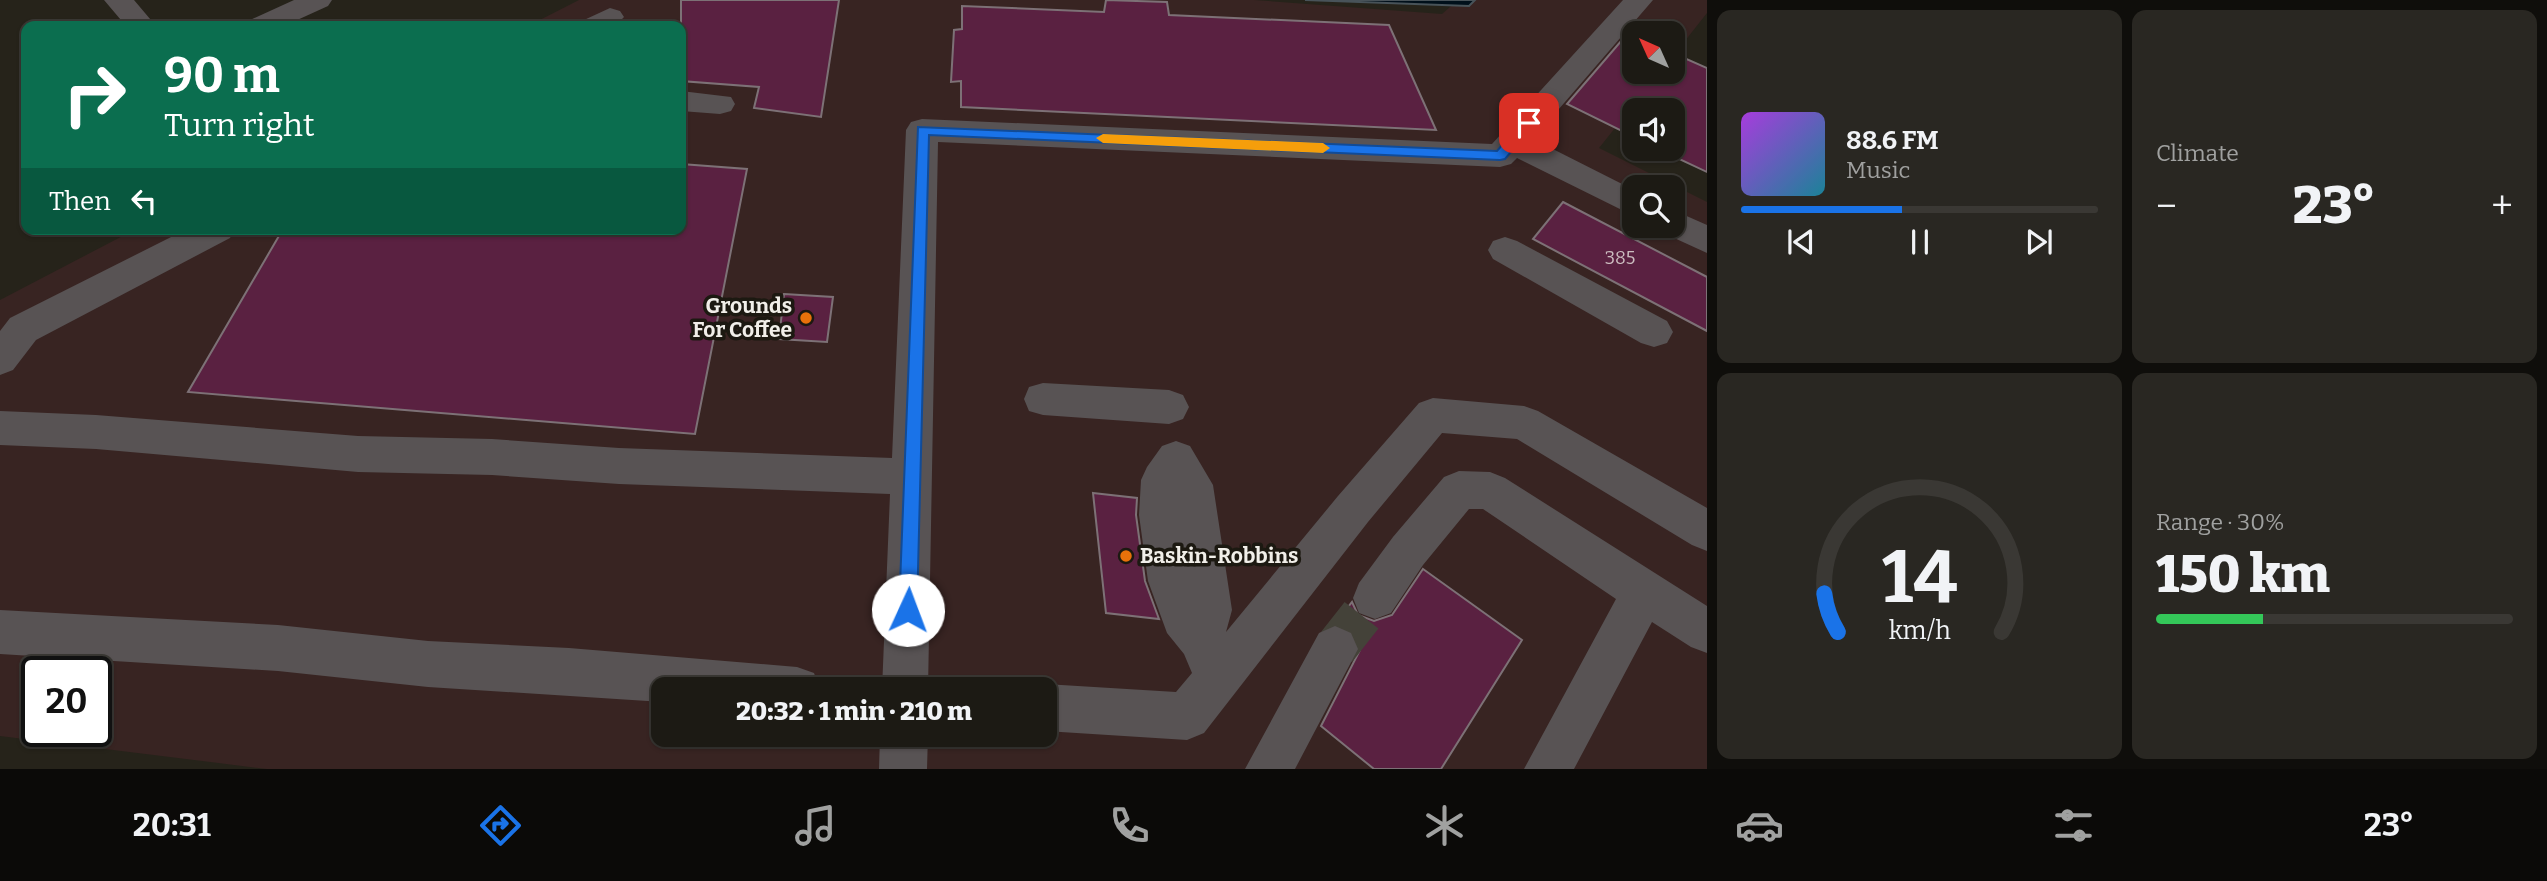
<!DOCTYPE html>
<html lang="en">
<head>
<meta charset="utf-8">
<style>
	:root { --surface:#1c1a14; --page:#292722; --text:#f1f3f6; --muted:#a0a1a0; --line:#3a3834; --accent:#1a73e8 }
	body { margin:0; font-family:Bitter,serif; background:var(--page); color:var(--text); height:100vh; display:flex; flex-direction:column; font-size:26px; white-space:nowrap }
	* { box-sizing:border-box; margin:0 }
	p { font-size:23px; color:var(--muted) }
	.icon { flex:none; width:38px; height:38px; fill:none; stroke:currentColor; stroke-width:2; stroke-linecap:round; stroke-linejoin:round }
	.map { position:relative; flex:1; overflow:hidden }
	.details { display:flex; flex-direction:column; gap:10px; padding:10px; background:#0f0e0b; width:840px }
	.details>* { flex:none }
	.guide { position:absolute; left:21px; top:21px; width:665px; height:214px; border-radius:14px; box-shadow:0 2px 5px #0004,0 0 0 2px var(--line); background:#0b6e4f; color:#fff; overflow:hidden }
	.needle { width:46px; rotate:315deg }
	.controls { position:absolute; left:1622px; top:21px; display:grid; gap:14px }
	.controls a { display:grid; place-items:center; width:63px; height:63px; border-radius:14px; background:var(--surface); box-shadow:0 2px 5px #0004,0 0 0 2px var(--line); font-size:35px }
	.speed { position:absolute; left:21px; top:656px; display:flex; gap:14px; font-size:35px; font-weight:700; text-align:center }
	.speed>* { display:grid; place-content:center; width:91px; height:91px; border-radius:50%; background:var(--surface); box-shadow:0 2px 5px #0004,0 0 0 2px var(--line); line-height:1 }
	.speed .limit { border:4px solid #111; border-radius:10px; background:#fff; color:#111 }
	.pin { position:absolute; display:grid; place-items:center; width:60px; height:60px; color:#fff; margin:-30px; border-radius:14px; box-shadow:0 4px 10px #0006 }
	.me { position:absolute; width:77px; margin:-38px; rotate:2deg; stroke-linejoin:round; filter:drop-shadow(0 0 5px #0008) }
	.turn { display:flex; align-items:center; gap:24px; height:147px; padding:0 28px; font-size:32px }
	.turn .icon { width:91px; height:91px; stroke-width:2.5 }
	.turn b { display:block; font-size:49px; line-height:60px }
	.then { display:flex; align-items:center; height:66px; padding:0 28px; background:#0003; gap:14px; font-size:26px }
	.big { font-size:52px; font-weight:800; line-height:1.1 }
	.details .card { flex:1; display:flex; flex-direction:column; justify-content:center; gap:10px; min-width:0; padding:0 24px; border-radius:14px; background:var(--page) }
	.details .dial { align-items:center; gap:0 }
	.dial svg { height:182px; overflow:visible; fill:none; stroke:var(--line); stroke-width:7; stroke-linecap:round; text-anchor:middle }
	.dial text { fill:var(--text); stroke:none }
	.song { display:flex; align-items:center; gap:21px }
	.cover { width:84px; height:84px; border-radius:10px; background:linear-gradient(135deg,hsl(280 70% 55%),hsl(190 70% 35%)) }
	.played { height:7px; border-radius:4px; background:linear-gradient(90deg,var(--accent) 45%,var(--line) 45%) }
	.keys { display:flex; justify-content:space-around; direction:ltr }
	.heat { display:flex; justify-content:space-between; align-items:center; font-size:38px; direction:ltr }
	.charge { height:10px; border-radius:5px; background:linear-gradient(90deg,#34c759 30%,var(--line) 0) }
	.details .tiles { flex:1; display:grid; gap:10px; grid-template-columns:repeat(2,1fr) }
	.trip { position:absolute; left:651px; top:677px; width:406px; height:70px; border-radius:14px; background:var(--surface); box-shadow:0 2px 5px #0004,0 0 0 2px var(--line); font-weight:800; line-height:70px; text-align:center }
	.tab-bar { display:flex; height:112px; justify-content:space-around; align-items:center; background:#0b0a08; color:var(--muted) }
	.tab-bar .icon { width:49px; height:49px }
	.tab-bar .selected { color:var(--accent) }
	.tab-bar b { font-size:32px; color:var(--text) }
	main { display:flex; flex:1; min-height:0 }
	.map>svg:first-child { display:block }
	.commercial { fill:#382422; fill-rule:evenodd }
	.water { fill:#00101b; stroke:#485359; stroke-width:2 }
	.building { fill:#5a2141; stroke:#7d7176; stroke-width:2 }
	.lines { fill:none; stroke-linecap:round; stroke-linejoin:round }
	.minor-tunnel { stroke:#444239; stroke-width:43; stroke-dasharray:43 21; stroke-linecap:butt }
	.minor { fill:#585354; fill-rule:evenodd }
	.route { fill:#1a73e8; stroke:#114b97; stroke-width:2 }
	.slow { fill:#f59e0b }
	.food-dot { fill:#e8710a; stroke:#1c1911; stroke-width:2.5 }
	.labels { text-anchor:middle; dominant-baseline:central; stroke-width:7; stroke-linejoin:round; paint-order:stroke }
	.number-label { font-size:18px; fill:#cbbcbf }
	.poi-label { font-size:21px; font-weight:bold; fill:#f1efe9; stroke:#1c1911; text-anchor:end }
</style>
</head>
<body>
<main>
<div class="map">
<svg width="1707" height="769" viewBox="0 0 1707 769">
	<rect width="100%" height="100%" fill="#26231a"/>
	<path class="commercial" d="M579,0H1254L1442,14L1458,0H1707V13L1673,56V33H1634V72H1660L1599,148L1707,202V769H267L0,736V300L136,229H681V26H528ZM1634,187H1673V226H1634ZM37,672H96V732H37ZM663,690H1045V735H663Z"/>
	<path class="water" d="M1305,0H1475L1469,6Z"/>
	<path class="building" d="M681,0H839L821,117L754,108L759,87L681,81Z
		M1106,0L1167,2L1169,15L1389,25L1436,130L961,107V81L951,82L954,30L962,29V6L1104,12Z
		M1628,33L1634,36V72H1673V53L1707,68V172L1658,149H1673V110H1634V137L1567,104Z
		M681,164L747,169L695,434L188,392L283,229H681Z
		M1563,202L1707,277V331L1533,239Z
		M784,294L833,297L827,342L779,339Z
		M1093,493L1137,498L1136,515L1145,581L1159,619L1106,613Z
		M1423,569L1522,640L1441,769H1374L1321,726L1360,650L1353,632L1335,624L1352,602L1358,615L1374,621L1392,615Z"/>
	<g class="lines">
		<path class="minor-tunnel" d="M1335,649L1375,598"/>
		<path class="minor" d="M104,0H134L156,26H126Z
			M294,0H332L328,6L284,26H246L250,20Z
			M1623,0H1653L1533,139L1634,190V216L1517,158L1511,164L1500,167L938,142L928,690H882L890,494L619,484L492,475L358,472L96,449L0,445V411L96,415L358,436L492,439L619,448L892,458L906,130L911,122L922,119L1492,144Z
			M610,8L620,11L624,17L615,26H580L584,20Z
			M681,91L731,97L735,104L731,111L720,114L681,111Z
			M1673,210L1707,225V253L1661,232L1657,226H1673Z
			M187,229H235L230,238L36,340L13,370L0,375V331L10,318Z
			M1505,237L1517,241L1667,321L1673,332L1667,343L1654,347L1641,343L1493,259L1488,250L1493,241Z
			M1043,383L1169,390L1183,395L1189,407L1183,419L1169,424L1043,415L1029,411L1024,399L1029,387Z
			M1433,398L1524,406L1538,411L1707,508V551L1692,545L1517,439L1442,433L1368,522L1204,733L1187,740L1045,731V690H1033L1045,684L1176,692L1192,673L1184,654L1167,633L1148,581L1139,515L1141,480L1147,467L1162,446L1176,441L1190,446L1213,485L1232,610L1226,632L1338,496L1419,403Z
			M1459,471L1490,472L1505,478L1707,606V653L1691,647L1652,622L1574,769H1524L1616,599L1483,509H1469L1423,565L1391,613L1375,619L1359,613L1353,598L1359,583L1393,537L1444,477Z
			M0,610L278,625L428,641L569,648L797,667L814,673L820,690H663V702L428,687L278,671L0,654Z
			M1335,626L1351,633L1358,649L1295,769H1245L1319,633Z
			M880,735H928L927,769H879Z"/>
	</g>
	<path class="route" d="M1529,119L1533,120V126L1505,159L1500,160L929,135L917,610L914,616L908,619L901,616L899,610L918,127L1497,151L1524,120Z"/>
	<path class="slow" d="M1103,134L1323,143L1330,148L1323,153L1103,143L1096,138Z"/>
	<g class="food-dot">
		<circle cx="806" cy="318" r="7"/>
		<circle cx="1126" cy="556" r="7"/>
	</g>
	<g class="labels">
		<g class="number-label">
			<text x="1620" y="258">385</text>
		</g>
		<g class="poi-label">
			<text x="792" y="306">Grounds<tspan x="792" dy="24">For Coffee</tspan></text>
			<text x="1140" y="556" text-anchor="start">Baskin-Robbins</text>
		</g>
	</g>
</svg>
<div class="controls">
<a><svg class="needle" viewBox="-14 -14 28 28"><path d="M0-13l5 13h-10z" fill="#e53935"/><path d="M0 13l5-13h-10z" fill="#a0a1a0"/></svg></a>
<a><svg class="icon" aria-label="sound" viewBox="0 0 24 24"><path d="M4 9h4l5-4v14l-5-4H4zM17 9q2 3 0 6"/></svg></a>
<a><svg class="icon" aria-label="search" viewBox="0 0 24 24"><circle cx="10" cy="10" r="6"/><path d="M15 15l6 6"/></svg></a>
</div>
<div class="speed"><div class="limit">20</div></div>
<div class="pin" style="left:1529px;top:123px;background:#d93025"><svg class="icon" aria-label="arrive" viewBox="0 0 24 24"><path d="M6 21V4h12l-3 4 3 4H6"/></svg></div>
<svg class="me" style="left:908px;top:610px" viewBox="-20 -20 40 40"><circle r="19" fill="#fff"/><path d="M0-13L10 11 0 6-10 11z" fill="#1a73e8"/></svg>
<div class="trip">20:32 · 1 min · 210 m</div>
<div class="guide">
<div class="turn"><svg class="icon" aria-label="right" viewBox="0 0 24 24"><path d="M7 20v-9h11M14 6l5 5-5 5"/></svg><div><b>90 m</b>Turn right</div></div>
<div class="then">Then<svg class="icon" aria-label="left" viewBox="0 0 24 24"><path d="M17 20v-9H6M10 6l-5 5 5 5"/></svg></div>
</div>
</div>
<section class="details">
<div class="tiles">
<div class="card">
<div class="song"><i class="cover"></i><div><b>88.6 FM</b><p>Music</p></div></div>
<div class="played"></div>
<div class="keys"><svg class="icon" aria-label="previous" viewBox="0 0 24 24"><path d="M18 5L8 12l10 7zM5 5v14"/></svg><svg class="icon" aria-label="pause" viewBox="0 0 24 24"><path d="M8 5v14M16 5v14"/></svg><svg class="icon" aria-label="next" viewBox="0 0 24 24"><path d="M6 5l10 7-10 7zM19 5v14"/></svg></div>
</div>
<div class="card"><p>Climate</p>
<div class="heat"><a>−</a><b class="big">23°</b><a>+</a></div>
</div>
<div class="card dial"><svg viewBox="0 0 100 80">
<path d="M14 69A42 42 0 1 1 86 69"/>
<path d="M14 69A42 42 0 0 1 8 52" stroke="#1a73e8"/>
<text x="50" y="56" font-size="32" font-weight="700">14</text>
<text x="50" y="72" font-size="11">km/h</text>
</svg></div>
<div class="card"><p>Range · 30%</p><b class="big">150 km</b><div class="charge"></div></div>
</div>
</section>
</main>
<nav class="tab-bar">
<b>20:31</b>
<svg class="icon selected" aria-label="directions" viewBox="0 0 24 24"><path d="M12 3l9 9-9 9-9-9zM9 14v-3h6M13 9l2 2-2 2"/></svg>
<svg class="icon" aria-label="music" viewBox="0 0 24 24"><path d="M9 18V5l10-2v13"/><circle cx="6" cy="18" r="3"/><circle cx="16" cy="16" r="3"/></svg>
<svg class="icon" aria-label="phone" viewBox="0 0 24 24"><path d="M5 4h4l2 5-3 2q2 4 5 5l2-3 5 2v4C11 20 4 13 5 4z"/></svg>
<svg class="icon" aria-label="climate" viewBox="0 0 24 24"><path d="M12 3v18M4 7l16 10M4 17L20 7"/></svg>
<svg class="icon" aria-label="car" viewBox="0 0 24 24"><path d="M5 17H2v-5l4-1 3-4h7l3 4 3 1v5h-3M9 17h6M6 11h13"/><circle cx="7" cy="17" r="2"/><circle cx="17" cy="17" r="2"/></svg>
<svg class="icon" aria-label="filters" viewBox="0 0 24 24"><path d="M4 7h16M4 17h16"/><circle cx="9" cy="7" r="2"/><circle cx="15" cy="17" r="2"/></svg>
<b>23°</b>
</nav>
</body>
</html>
